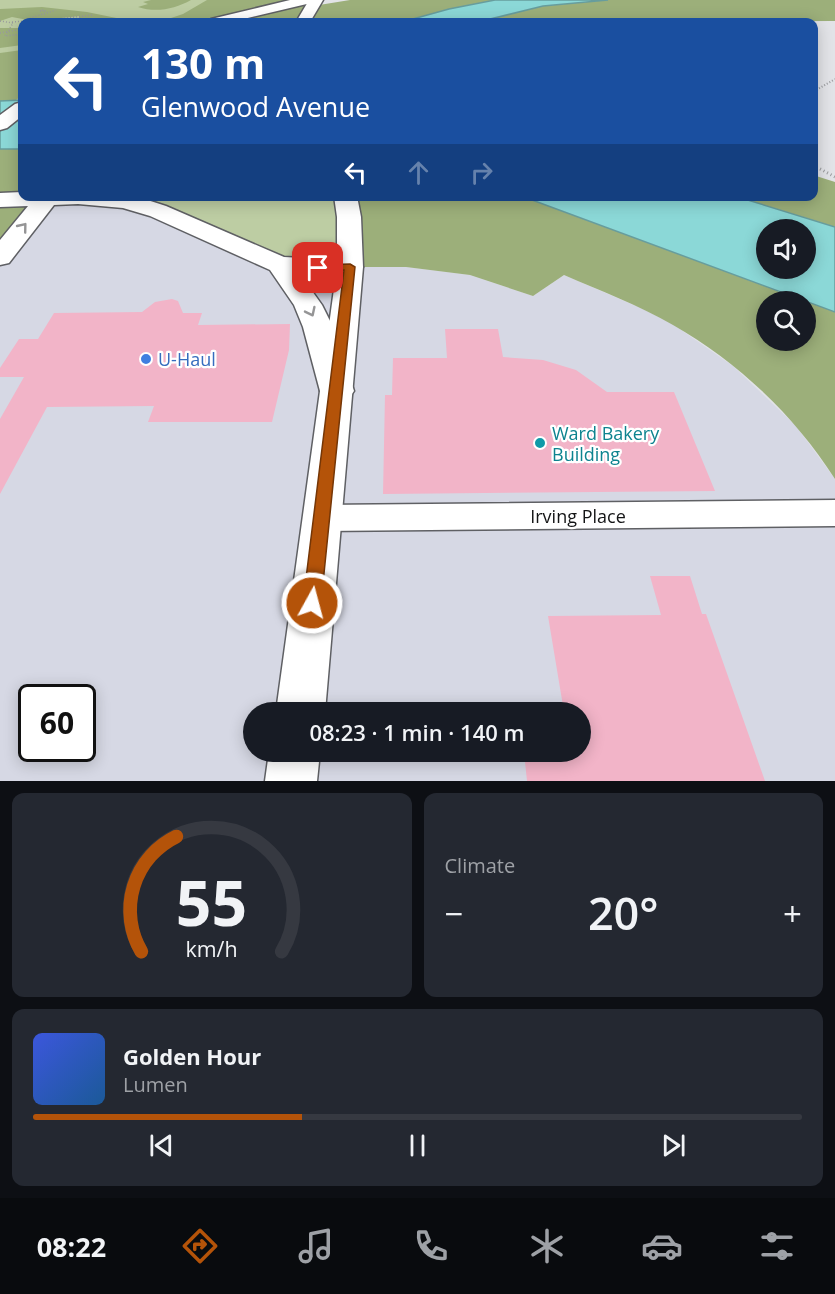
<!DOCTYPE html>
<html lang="en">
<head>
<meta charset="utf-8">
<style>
	:root { --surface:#171b24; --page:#242831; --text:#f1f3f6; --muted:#9ea1a6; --line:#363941; --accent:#b45309 }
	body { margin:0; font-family:"Open Sans",sans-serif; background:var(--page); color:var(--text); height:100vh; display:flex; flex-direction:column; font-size:22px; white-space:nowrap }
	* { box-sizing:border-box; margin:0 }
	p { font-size:20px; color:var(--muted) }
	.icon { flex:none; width:33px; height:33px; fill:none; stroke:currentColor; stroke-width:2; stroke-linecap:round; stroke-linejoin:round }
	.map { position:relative; height:781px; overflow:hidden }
	.panel { display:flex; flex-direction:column; gap:12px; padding:12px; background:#0d0f14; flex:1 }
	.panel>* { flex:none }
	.guide { position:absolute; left:18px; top:18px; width:800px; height:183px; border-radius:12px; box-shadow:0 3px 15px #0003; background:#1a4fa0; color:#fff; overflow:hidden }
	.fabs { position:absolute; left:756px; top:219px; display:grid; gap:12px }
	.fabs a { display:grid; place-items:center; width:60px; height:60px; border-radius:50%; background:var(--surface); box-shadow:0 3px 15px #0003; font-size:30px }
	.speed { position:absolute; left:18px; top:684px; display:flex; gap:12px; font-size:30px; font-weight:700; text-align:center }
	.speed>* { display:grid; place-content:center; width:78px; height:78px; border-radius:50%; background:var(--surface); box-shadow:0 3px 15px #0003; line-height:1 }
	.speed .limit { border:3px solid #111; border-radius:9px; background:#fff; color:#111 }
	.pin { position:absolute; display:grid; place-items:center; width:51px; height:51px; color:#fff; margin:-26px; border-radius:12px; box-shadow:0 3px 9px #0006 }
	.me { position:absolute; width:66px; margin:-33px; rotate:7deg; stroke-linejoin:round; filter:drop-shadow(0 0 4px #0008) }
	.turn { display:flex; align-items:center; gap:21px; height:126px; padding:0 24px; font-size:27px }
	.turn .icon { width:78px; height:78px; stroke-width:2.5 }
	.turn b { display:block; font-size:42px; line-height:51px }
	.lanes { display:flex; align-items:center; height:57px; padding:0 24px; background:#0003; justify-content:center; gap:30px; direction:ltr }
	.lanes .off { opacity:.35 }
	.big { font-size:45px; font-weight:600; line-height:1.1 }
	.panel .widget { flex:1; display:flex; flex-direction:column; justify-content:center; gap:9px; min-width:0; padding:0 21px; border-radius:12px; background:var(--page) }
	.panel .dial { align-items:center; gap:0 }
	.dial svg { height:156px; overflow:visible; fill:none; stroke:var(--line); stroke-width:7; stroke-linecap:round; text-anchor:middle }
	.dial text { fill:var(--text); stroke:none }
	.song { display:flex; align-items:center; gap:18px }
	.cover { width:72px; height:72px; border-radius:9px; background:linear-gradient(135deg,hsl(230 70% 55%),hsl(210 70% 35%)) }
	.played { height:6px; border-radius:3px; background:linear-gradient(90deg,var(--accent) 35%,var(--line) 35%) }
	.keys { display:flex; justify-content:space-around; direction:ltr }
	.heat { display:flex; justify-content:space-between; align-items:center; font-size:33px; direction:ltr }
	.panel .tiles { flex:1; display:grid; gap:12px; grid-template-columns:1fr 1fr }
	.widget:last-child { grid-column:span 2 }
	.trip { position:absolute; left:243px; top:702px; width:348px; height:60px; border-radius:30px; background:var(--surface); box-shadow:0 3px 15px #0003; font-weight:600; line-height:60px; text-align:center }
	.menu { display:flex; height:96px; justify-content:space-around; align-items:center; background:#090b0e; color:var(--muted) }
	.menu .icon { width:42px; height:42px }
	.menu .selected { color:var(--accent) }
	.menu b { font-size:27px; color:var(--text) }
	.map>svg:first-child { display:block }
	.built { fill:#d6d8e4; fill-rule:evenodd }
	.green { fill:#bdcda3 }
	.forest { fill:#9caf7a; fill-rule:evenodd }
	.water { fill:#8bd8d7; stroke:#679d9d; stroke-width:1.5; fill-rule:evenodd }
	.building { fill:#f2b4c8 }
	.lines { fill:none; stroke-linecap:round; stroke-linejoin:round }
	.street-casing { stroke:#5f6064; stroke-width:3 }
	.secondary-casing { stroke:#5f6064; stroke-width:3 }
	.primary-casing { stroke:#5f6064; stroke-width:3 }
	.highway-casing { stroke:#5f6064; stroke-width:3 }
	.path-far2 { stroke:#999a9d; stroke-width:1.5; stroke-dasharray:1 2; stroke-linecap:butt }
	.path-far1 { stroke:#999a9d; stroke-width:2; stroke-dasharray:1 2; stroke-linecap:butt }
	.path { stroke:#999a9d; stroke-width:3; stroke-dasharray:1 3; stroke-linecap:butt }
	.street { fill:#fff; fill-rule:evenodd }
	.secondary { fill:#fff; fill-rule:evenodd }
	.primary { fill:#fff; fill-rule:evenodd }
	.highway { fill:#fff; fill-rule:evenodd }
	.oneway { stroke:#959596 }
	.route { fill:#b45309; stroke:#753606; stroke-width:1.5 }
	.shop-dot { fill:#3f7fe0; stroke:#fff; stroke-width:2 }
	.culture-dot { fill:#0f9aa8; stroke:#fff; stroke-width:2 }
	.labels { text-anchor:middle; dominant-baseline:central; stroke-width:4.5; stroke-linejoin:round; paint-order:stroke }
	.shop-label { font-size:18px; fill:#366cbe; stroke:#fff; text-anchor:start }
	.culture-label { font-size:18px; fill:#0d838f; stroke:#fff; text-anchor:start }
	.street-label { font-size:18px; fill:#131415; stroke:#fff }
</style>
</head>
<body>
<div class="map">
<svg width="835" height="781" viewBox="0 0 835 781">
	<rect width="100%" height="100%" fill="#e2e3e7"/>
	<path class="built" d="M47,198H109L350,267H406L470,275L533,296L564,275L643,309L674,325L733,366L796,426L835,479V781H0V257ZM32,698H82V748H32ZM254,712H580V752H254Z"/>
	<path class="green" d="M0,0H316L313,6H463L402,22H22V196L345,197L350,267L279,264L142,205L0,200Z"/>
	<path class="forest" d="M151,0H191C175,9 156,13 138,7L148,4L143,2Z
		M207,0H316L313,6L350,0H495L449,9L402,22H159L183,14Z
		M608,0H835V21L478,22L543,6Z
		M42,7L87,12L136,22H82L83,21L79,19L80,16L33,21L12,17L0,21V9Z
		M0,28H22V45L0,48Z
		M22,50V96L14,101H0V53Z
		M0,149H22V196L47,198L0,257Z
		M813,175L835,182V227L738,197L813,196Z
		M345,197H524L835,312V479C795,416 738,362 673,325C638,305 601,291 564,275L533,296L470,275L406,267H350ZM766,302H806V340H766Z"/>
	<path class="water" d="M495,0H608L543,6L478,22H402L449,9Z
		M22,100V149H0V101Z
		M524,197H738L835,227V312ZM766,230H806V268H766Z"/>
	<path class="building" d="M172,299L178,301L183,313H202L198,325L290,324L289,350L272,422H148L154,406L47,407L0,494V419L24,377H0V368L19,339H38L54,313L142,312L155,302Z
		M445,329H498L503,357L543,360L576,370L607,392H674L715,491L383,494L385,395H392L393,358H447Z
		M650,576H690L702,614H706L765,781H527L524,752H580V712H564L548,616L661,615Z"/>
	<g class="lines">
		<g class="street-casing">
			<path id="street" d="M835,500V526L322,531L309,527L304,518L309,509L322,505Z"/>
		</g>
		<g class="secondary-casing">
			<path id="secondary" d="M22,192V196H135L166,206L284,257L359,261L363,267L359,273L318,276L300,274L322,305L333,327L354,391L349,398L337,401L325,398L320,391L303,327L294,305L270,270L150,216L123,208L78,204L54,205L9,263L0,265V240L28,206L0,207V193Z"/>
		</g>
		<g class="primary-casing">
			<path id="primary" d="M309,0H323L310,22H296Z
				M334,196H357L361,217L363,267L325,712H276L337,267V217Z
				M269,752H320L317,781H265Z"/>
		</g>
		<g class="highway-casing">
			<path id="highway" d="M290,0H313L311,3L231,22H209L211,19Z
				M22,102V116L7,128L0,130V115L15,104Z"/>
		</g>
		<path class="path-far2" d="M42,10L46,11H39Z
			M80,17L79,19L84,21L82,22
			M24,20L56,10
			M0,21L13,23L5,36L22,34
			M12,22L56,19
			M53,22L58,19L92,15
			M0,33L22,29"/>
		<path class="path-far1" d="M813,95L818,89L835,79"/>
		<path class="path" d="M813,165L835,177"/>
		<use href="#street" class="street"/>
		<use href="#secondary" class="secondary"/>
		<use href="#primary" class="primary"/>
		<use href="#highway" class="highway"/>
	</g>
	<defs><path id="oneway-chevron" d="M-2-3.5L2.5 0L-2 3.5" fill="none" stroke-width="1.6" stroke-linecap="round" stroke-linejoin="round" transform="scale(1.5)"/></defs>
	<g class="oneway">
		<use href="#oneway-chevron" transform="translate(23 227) rotate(-51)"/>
		<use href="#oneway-chevron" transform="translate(311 312) rotate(64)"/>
	</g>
	<path class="route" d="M350,264L355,267L321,603L318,609L312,611L305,609L303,603L344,270L318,271L312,268L318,265Z"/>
	<circle class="shop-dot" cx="146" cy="359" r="6"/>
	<circle class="culture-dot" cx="540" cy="443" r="6"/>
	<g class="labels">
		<g class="shop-label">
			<text x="158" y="359">U-Haul</text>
		</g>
		<g class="culture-label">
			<text x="552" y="433">Ward Bakery<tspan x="552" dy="21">Building</tspan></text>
		</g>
		<g class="street-label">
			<text x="578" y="516">Irving Place</text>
		</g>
	</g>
</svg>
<div class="fabs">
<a><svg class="icon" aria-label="sound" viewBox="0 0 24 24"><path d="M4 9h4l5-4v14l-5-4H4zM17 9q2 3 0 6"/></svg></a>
<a><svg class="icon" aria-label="search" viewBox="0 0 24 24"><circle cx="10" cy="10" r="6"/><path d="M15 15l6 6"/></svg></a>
</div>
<div class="speed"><div class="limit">60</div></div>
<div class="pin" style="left:318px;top:268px;background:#d93025"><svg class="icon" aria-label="arrive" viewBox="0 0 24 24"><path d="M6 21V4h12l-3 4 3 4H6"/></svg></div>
<svg class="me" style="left:312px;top:603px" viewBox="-20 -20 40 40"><circle r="17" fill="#b45309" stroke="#fff" stroke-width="3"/><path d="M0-11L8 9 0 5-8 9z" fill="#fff"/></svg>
<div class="trip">08:23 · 1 min · 140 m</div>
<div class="guide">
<div class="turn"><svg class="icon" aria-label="left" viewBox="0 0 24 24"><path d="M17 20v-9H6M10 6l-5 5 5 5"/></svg><div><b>130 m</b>Glenwood Avenue</div></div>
<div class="lanes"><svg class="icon" aria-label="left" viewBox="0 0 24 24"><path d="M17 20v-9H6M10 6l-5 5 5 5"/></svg><svg class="icon off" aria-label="ahead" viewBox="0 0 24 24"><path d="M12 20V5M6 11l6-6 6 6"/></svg><svg class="icon off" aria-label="right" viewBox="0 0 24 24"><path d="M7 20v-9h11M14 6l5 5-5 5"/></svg></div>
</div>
</div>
<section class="panel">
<div class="tiles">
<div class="widget dial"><svg viewBox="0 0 100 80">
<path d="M14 69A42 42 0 1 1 86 69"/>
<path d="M14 69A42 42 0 0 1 32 10" stroke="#b45309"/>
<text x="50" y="56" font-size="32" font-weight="700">55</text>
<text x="50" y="72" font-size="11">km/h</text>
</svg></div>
<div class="widget"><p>Climate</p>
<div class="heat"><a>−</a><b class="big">20°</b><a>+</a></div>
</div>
<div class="widget">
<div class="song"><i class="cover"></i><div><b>Golden Hour</b><p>Lumen</p></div></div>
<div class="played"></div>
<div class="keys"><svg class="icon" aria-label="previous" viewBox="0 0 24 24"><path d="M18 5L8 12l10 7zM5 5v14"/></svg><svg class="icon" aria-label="pause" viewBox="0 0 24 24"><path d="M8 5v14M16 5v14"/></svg><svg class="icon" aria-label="next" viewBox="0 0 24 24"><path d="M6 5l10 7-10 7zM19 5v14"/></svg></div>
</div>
</div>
</section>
<nav class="menu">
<b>08:22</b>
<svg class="icon selected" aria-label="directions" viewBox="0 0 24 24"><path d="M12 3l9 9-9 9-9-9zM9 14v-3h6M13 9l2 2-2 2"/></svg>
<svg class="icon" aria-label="music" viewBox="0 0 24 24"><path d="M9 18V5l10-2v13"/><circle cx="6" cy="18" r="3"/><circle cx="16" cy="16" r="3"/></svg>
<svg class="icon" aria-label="phone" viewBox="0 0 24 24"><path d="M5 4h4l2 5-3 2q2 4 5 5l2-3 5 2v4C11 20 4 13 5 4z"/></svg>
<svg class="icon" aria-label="climate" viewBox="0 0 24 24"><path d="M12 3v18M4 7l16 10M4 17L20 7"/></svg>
<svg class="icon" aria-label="car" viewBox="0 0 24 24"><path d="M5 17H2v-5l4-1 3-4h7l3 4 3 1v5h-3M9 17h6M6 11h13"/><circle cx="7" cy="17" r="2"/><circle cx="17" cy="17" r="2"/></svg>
<svg class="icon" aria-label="filters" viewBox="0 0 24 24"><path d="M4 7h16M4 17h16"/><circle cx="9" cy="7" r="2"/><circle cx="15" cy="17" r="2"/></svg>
</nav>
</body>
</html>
